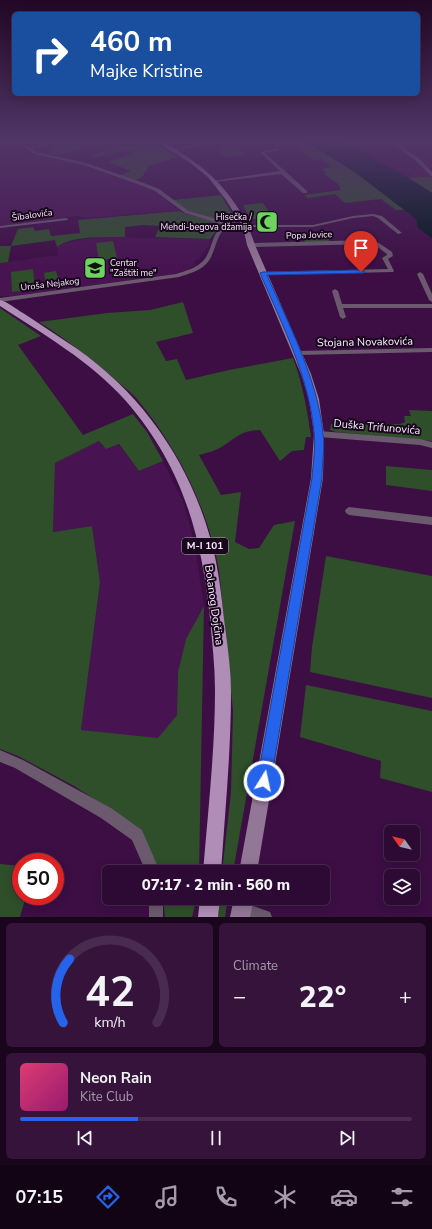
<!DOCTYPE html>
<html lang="en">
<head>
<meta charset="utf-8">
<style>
	:root { --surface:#2d0a33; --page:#35133b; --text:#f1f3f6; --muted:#a79aac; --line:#482b4e; --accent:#2563eb }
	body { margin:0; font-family:"Nunito Sans",sans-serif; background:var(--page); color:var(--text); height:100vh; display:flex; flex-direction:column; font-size:15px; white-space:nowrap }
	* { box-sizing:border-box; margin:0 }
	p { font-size:13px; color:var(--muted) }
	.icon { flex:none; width:22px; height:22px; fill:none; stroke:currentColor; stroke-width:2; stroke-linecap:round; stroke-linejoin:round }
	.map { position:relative; height:917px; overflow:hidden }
	.side { display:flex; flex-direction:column; gap:6px; padding:6px; background:#19061c; flex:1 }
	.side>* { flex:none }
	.top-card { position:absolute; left:12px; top:12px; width:408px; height:84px; border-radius:6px; box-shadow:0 2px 10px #0003,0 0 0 1px var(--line); background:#1a4fa0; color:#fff; overflow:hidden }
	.needle { width:26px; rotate:304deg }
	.controls { position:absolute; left:384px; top:825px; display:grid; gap:8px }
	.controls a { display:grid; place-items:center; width:36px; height:36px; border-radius:6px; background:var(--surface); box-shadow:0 2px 10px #0003,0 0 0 1px var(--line); font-size:20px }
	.speed { position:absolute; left:12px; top:853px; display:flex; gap:8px; font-size:20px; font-weight:700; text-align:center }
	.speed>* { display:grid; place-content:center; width:52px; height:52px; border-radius:50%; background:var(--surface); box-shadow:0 2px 10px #0003,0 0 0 1px var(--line); line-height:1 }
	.speed .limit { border:6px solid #d22; background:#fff; color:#111 }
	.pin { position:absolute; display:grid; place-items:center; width:34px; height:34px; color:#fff; margin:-41px -17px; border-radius:50% 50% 50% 0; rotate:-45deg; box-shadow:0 0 4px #0007 }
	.pin .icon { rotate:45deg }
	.me { position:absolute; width:44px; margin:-22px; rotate:10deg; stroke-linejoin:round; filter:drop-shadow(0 0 3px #0008) }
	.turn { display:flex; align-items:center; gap:14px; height:84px; padding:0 12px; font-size:18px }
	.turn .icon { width:52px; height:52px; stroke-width:2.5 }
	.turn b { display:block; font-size:28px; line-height:34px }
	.big { font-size:30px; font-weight:800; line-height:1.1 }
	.side .card { flex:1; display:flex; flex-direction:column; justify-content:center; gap:6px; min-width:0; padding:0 14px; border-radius:6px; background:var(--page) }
	.side .dial { align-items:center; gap:0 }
	.dial svg { height:104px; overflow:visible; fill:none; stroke:var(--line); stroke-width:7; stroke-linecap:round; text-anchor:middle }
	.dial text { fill:var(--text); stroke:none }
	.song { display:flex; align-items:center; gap:12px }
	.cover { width:48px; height:48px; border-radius:6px; background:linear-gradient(135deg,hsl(340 70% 55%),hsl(320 70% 35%)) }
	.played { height:4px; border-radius:2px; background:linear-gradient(90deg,var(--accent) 30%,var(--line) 30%) }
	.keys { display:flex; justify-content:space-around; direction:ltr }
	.heat { display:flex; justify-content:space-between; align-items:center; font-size:22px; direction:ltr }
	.side .tiles { flex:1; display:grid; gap:6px; grid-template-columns:1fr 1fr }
	.card:last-child { grid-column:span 2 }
	.trip { position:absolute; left:102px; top:865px; width:228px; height:40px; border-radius:6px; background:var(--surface); box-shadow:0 2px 10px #0003,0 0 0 1px var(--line); font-weight:800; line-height:40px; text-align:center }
	.tab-bar { display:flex; height:64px; justify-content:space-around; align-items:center; background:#120414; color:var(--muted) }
	.tab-bar .icon { width:28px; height:28px }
	.tab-bar .current { color:var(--accent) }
	.tab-bar b { font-size:18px; color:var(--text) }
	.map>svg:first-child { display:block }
	.built { fill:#471350 }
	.green { fill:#2e4f2a }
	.water { fill:#00191b }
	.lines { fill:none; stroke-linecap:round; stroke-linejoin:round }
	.minor { fill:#6b5a6e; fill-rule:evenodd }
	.tertiary { fill:#6b5a6e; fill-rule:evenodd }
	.secondary { fill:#927796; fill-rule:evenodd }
	.primary { fill:#af8db6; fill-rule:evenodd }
	.route { fill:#2563eb; stroke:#184099 }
	.labels { text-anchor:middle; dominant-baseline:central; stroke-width:4; stroke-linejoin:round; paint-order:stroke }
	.far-street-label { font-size:9px; fill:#fbeafe; stroke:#19071d }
	.far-poi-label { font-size:9px; fill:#fbeafe; stroke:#19071d; text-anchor:end }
	.shield { fill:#19071d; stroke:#b7a6ba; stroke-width:1 }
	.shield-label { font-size:10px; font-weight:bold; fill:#fbeafe }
	.street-label { font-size:11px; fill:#fbeafe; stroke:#19071d }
</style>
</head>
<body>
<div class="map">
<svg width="432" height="917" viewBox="0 0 432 917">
	<rect width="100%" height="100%" fill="#3c0e44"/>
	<path class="built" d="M0,142H15L25,148L24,150L25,153L69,161L108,173L112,177H118L154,191L179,210L89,218L76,216L0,226Z
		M417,142H432V168H429L422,160Z
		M422,167L431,177H417L397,168Z
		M98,237L210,239L209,245L198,260H196L194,262L197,265L184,271L170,275L13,296H0V263L58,255L57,247L63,243Z
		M99,441L118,444L139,471L163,461L183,502L194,540L204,606L186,639L178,672L177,715L158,739L81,730L100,582L92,526L53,532L55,463Z"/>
	<path class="green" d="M59,142H78L71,145L83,147C72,152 60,156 48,154L59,146L52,144Z
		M152,142L178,157L149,166L142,177L136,180L121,175L131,171L108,162L134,153C123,143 107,161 91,156L117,147H122Z
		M286,142H302L316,148L356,173L405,210H396L381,199L345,203L335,194L308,198L304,195L341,190L338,184L323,173L326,172L322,169L332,167L321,159L314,160L297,147Z
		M233,146L245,154L226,157L217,150Z
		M417,177H430L432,179V193L409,178Z
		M221,195L237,222L233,223L191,212L173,200Z
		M263,203L273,218L250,219L243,205Z
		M180,211L183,213L225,224L216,231L210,239L155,237L160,226L144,225L125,227V237C106,237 71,235 57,247L55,240L11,246L8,262L0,263V246H11L18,229L33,227L35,231L49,229L51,236L80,233L78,220Z
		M325,235L330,242H305L302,236Z
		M113,241L117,258L99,260L96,243Z
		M33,269L35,289L12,292L11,272Z
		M56,271L59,282L46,284L44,273Z
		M183,302L193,333L156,342L166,361L177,359L186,380L229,370L293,358C303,385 307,409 311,437H306L304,450L292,451L280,461L260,430C240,431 239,436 223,446C216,451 206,453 199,455L221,495L241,492L235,542L249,549L259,548L274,525L295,521L233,872H222L231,792L233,711L219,570C208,508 177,447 137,399C132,393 125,388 119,383C94,360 67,340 39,322L107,313L150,310Z
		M0,308L41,336L18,345L83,435L133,414L147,432L163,461L139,471L119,444L106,449L99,441L55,463L53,532L92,526L100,582L81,730L158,738L177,715L178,672L186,639L204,606L199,872H160L138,827L74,786L18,756L0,749Z
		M409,410L432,411V441L336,432L330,430L331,424H400L405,422L404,416H411Z
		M386,466L432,470V491L386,485Z
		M326,556L432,576V698L310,672L312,647Z
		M306,685L432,711V792L380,778L381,761L300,737Z
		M0,864L21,866V896H26L20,917H0Z
		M163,898H197L192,917H165Z
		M220,898H228L225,917H218Z"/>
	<path class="water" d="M302,142H343L400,173L429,191L432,193V238L418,228L416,219L356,173L316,148Z"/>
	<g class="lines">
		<path class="minor" d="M18,142H23L30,148L51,142H58L33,149L36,152L86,163L144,183L159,189L189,211L221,220L232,225H313L353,216L373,214L382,216L402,233L398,234L378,218L373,216L353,218L313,227H227C215,235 216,253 207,263C200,271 188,274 179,277L0,302V298L176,274C185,271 197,268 204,260C213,249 211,233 224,225L185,213L155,191L140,185L84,165L34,154Z
			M209,142H218L172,151L170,150Z
			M278,148L279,150L265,153L307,191V193H303L281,174L214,182L212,181L280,171L260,152Z
			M66,218L68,219V220L0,228V226Z
			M368,240L379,243L392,252L393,256L388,259L394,271L393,272L263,275L261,274V272L388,269L382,258L387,255V254L375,245L368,244L251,247L248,245L251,243Z
			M420,272L423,274L432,294V302L429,300L417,274Z
			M335,289L338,291L342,304H432V308H343L346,317L343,319L340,317L332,291Z
			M432,348V352L298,355L295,353L298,351Z
			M319,431L420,439L432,442V448L420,445L319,437L315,434Z
			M349,507L432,517V525L349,515L346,513L345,511L346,509Z
			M0,750L23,760L76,789L111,808L142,830L160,872H146L132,840L101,818L15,768L0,762Z
			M149,898H163V917H149Z
			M242,902L270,912L272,917H245L237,914L235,909L237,904Z"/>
		<path class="tertiary" d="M390,142L405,145L418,142V144L402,147L420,159L432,172V177L416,161Z"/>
		<path class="secondary" d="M157,142C166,142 173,148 181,153C216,174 243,206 255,245L311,374L319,399L324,434L323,478L257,872H239L311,478L314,434L309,399L301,374L247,245L243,227L226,200L208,177L189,162Z
			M234,898H254L250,917H230Z"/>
		<path class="primary" d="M0,300C8,302 16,309 23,313C41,325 58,336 76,348C142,394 188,460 210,537C218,564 221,592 224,619C227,643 231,668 231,692C231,752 225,812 221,872H203C208,811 215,750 215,690C215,666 212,642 210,618C201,533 182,465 125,400C90,361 43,334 0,306Z
			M200,898H220L218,917H198Z"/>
	</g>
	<linearGradient id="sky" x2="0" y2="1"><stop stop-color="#210825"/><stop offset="0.52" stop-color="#503667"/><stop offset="1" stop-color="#503667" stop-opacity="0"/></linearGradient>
	<rect width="432" height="271" fill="url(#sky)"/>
	<path class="route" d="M361,270L365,272L364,273L267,275C289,326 317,377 323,433C325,447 322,463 322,478L271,781L269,786L264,788L259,786L257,781L312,478C313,463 316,447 314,432C309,376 282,325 260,273L263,272Z"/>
	<defs>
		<g id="mosque-square" transform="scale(1.15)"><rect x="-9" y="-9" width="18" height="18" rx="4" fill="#6ed360" stroke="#19071d"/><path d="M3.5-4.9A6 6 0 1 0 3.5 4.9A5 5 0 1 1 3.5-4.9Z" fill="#111"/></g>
		<g id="school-square" transform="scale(1.15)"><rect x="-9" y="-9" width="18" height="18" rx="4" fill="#6ed360" stroke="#19071d"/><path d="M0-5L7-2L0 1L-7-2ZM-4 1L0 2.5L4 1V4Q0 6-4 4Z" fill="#111"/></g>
	</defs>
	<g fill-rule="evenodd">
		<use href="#mosque-square" x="267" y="222"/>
		<use href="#school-square" x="95" y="268"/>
	</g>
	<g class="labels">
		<g class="far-street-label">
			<text transform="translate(32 215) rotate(-8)">Šibalovića</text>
			<text transform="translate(309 235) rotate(-2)">Popa Jovice</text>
			<text transform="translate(50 284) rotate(-7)">Uroša Nejakog</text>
		</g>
		<g class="far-poi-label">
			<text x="252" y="217">Hisečka /<tspan x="252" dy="10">Mehdi-begova džamija</tspan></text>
			<text x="110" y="263" text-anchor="start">Centar<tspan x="110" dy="10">"Zaštiti me"</tspan></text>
		</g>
		<rect class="shield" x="182" y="538" width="46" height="16" rx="3"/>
		<g class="shield-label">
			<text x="205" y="546">M-I 101</text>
		</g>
		<g class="street-label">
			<text transform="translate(365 342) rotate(-1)">Stojana Novakovića</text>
			<text transform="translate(377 427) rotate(5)">Duška Trifunovića</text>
			<text transform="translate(214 605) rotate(82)">Bolanog Dojčina</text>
		</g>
	</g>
</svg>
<div class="controls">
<a><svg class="needle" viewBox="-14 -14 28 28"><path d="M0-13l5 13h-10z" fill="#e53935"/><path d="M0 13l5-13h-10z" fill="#a79aac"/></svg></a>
<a><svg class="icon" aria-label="layers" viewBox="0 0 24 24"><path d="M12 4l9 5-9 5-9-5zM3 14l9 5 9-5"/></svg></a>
</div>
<div class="speed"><div class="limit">50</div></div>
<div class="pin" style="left:361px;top:272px;background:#d93025"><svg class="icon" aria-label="arrive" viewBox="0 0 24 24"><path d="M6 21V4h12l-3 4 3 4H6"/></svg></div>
<svg class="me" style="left:264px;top:781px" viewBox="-20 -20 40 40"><circle r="17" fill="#2563eb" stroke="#fff" stroke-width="3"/><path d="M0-11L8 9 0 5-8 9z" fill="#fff"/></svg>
<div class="trip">07:17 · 2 min · 560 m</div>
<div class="top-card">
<div class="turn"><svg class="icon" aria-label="right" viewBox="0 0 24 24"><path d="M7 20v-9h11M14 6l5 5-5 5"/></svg><div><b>460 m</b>Majke Kristine</div></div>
</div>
</div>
<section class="side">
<div class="tiles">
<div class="card dial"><svg viewBox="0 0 100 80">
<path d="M14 69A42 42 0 1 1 86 69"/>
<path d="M14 69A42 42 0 0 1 19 20" stroke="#2563eb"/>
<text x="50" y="56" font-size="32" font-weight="700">42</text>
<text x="50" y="72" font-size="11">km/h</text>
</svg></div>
<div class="card"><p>Climate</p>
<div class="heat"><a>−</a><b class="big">22°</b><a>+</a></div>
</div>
<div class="card">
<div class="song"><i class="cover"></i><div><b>Neon Rain</b><p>Kite Club</p></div></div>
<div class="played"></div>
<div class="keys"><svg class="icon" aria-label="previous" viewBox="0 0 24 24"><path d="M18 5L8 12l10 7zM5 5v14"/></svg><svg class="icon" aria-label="pause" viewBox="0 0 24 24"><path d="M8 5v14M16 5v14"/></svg><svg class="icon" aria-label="next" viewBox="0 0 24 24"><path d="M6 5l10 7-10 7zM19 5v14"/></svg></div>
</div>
</div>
</section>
<nav class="tab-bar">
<b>07:15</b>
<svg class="icon current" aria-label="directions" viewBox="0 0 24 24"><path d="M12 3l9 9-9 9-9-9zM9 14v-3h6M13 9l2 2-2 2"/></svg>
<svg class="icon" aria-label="music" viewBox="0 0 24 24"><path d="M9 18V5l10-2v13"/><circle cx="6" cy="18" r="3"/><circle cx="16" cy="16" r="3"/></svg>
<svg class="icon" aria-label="phone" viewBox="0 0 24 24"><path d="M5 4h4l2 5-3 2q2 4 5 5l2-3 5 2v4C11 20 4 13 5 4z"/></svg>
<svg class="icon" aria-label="climate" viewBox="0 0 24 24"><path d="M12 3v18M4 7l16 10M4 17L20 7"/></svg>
<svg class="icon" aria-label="car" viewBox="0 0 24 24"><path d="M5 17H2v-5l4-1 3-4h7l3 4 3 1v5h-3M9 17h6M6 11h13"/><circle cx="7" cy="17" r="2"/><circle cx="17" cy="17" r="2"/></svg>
<svg class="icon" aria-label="filters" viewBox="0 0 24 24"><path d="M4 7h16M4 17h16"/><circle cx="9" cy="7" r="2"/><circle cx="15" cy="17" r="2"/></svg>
</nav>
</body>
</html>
